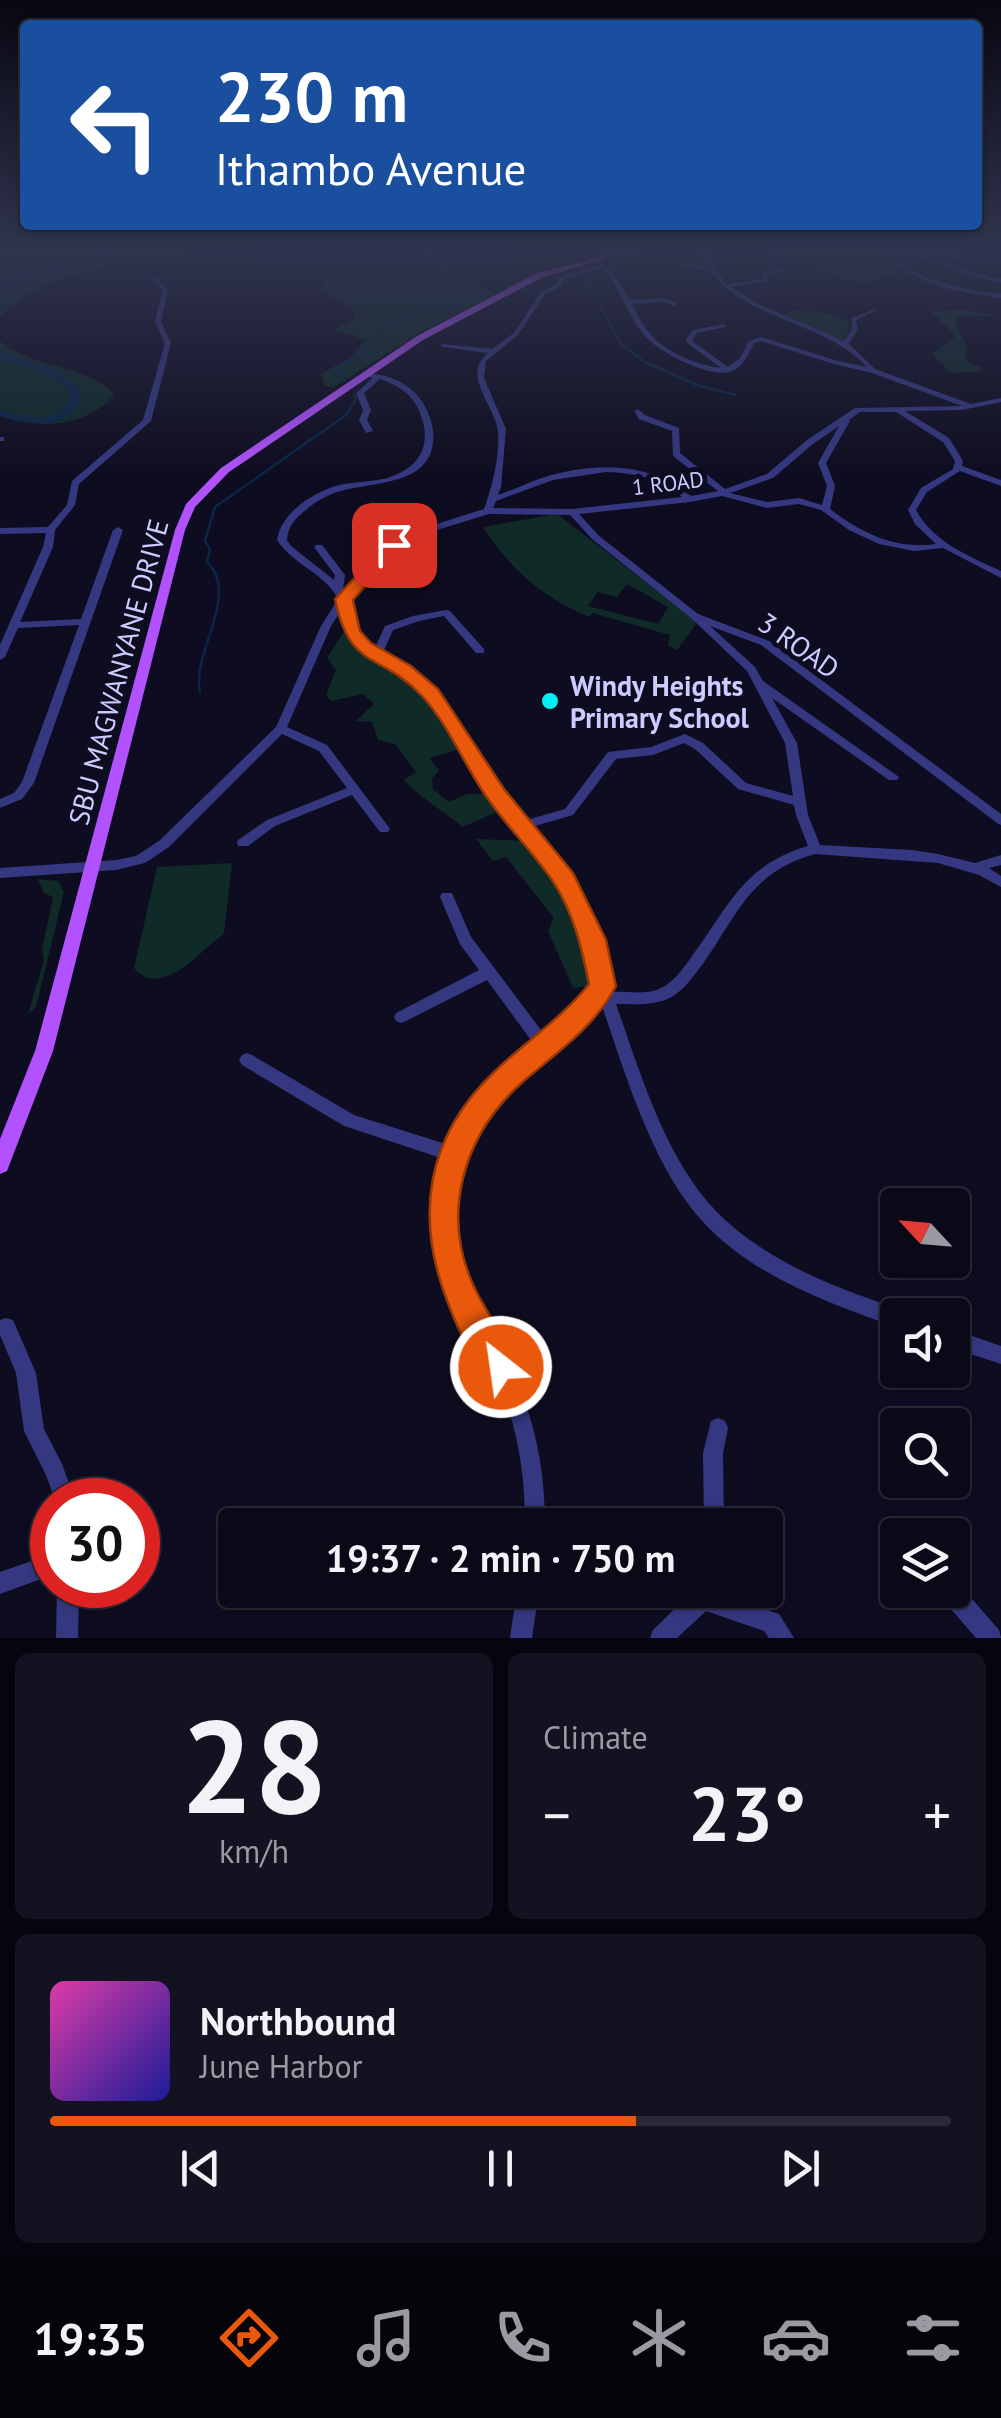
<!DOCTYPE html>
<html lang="en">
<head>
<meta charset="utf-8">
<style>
	:root { --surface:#0a0918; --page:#131221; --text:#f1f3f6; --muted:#999aa2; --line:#2a2a37; --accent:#ea580c }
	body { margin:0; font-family:"PT Sans",sans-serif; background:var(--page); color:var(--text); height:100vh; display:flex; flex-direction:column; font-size:38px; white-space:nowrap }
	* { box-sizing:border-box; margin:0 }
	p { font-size:32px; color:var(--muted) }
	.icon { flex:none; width:55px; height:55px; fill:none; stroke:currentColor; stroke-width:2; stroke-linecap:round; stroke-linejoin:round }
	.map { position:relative; height:1638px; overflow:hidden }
	.drawer { display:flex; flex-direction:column; gap:15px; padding:15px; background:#06050d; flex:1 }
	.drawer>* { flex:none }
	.banner { position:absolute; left:20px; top:20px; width:962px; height:210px; border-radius:10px; box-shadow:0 2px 8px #0004,0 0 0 2px var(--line); background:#1a4fa0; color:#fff; overflow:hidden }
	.needle { width:65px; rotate:296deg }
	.tools { position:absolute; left:880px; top:1188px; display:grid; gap:20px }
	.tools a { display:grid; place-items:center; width:90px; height:90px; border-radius:10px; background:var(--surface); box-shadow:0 2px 8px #0004,0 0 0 2px var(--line); font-size:50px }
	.speed { position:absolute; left:30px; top:1478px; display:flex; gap:20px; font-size:50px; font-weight:700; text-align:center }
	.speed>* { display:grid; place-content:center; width:130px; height:130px; border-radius:50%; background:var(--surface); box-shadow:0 2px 8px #0004,0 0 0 2px var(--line); line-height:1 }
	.speed .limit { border:15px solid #d22; background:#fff; color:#111 }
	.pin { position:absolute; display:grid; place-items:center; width:85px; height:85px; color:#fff; margin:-42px; border-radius:20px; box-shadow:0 5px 15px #0006 }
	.me { position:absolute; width:110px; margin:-55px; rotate:330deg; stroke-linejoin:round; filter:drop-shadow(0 0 8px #0008) }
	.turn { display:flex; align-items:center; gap:35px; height:210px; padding:0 30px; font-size:45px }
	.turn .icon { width:130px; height:130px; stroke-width:2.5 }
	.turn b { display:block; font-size:70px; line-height:85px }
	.big { font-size:75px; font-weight:600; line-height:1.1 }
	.drawer .tile { flex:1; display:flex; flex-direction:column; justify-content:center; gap:15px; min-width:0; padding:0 35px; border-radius:15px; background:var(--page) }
	.drawer .dial { align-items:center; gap:0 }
	.dial b { font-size:130px; line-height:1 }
	.song { display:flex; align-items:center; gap:30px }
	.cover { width:120px; height:120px; border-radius:15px; background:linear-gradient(135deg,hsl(320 70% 55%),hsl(240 70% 35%)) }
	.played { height:10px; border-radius:5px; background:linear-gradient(90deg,var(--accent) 65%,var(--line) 65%) }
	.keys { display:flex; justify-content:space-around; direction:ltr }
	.heat { display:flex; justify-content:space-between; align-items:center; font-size:55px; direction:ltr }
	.drawer .tiles { flex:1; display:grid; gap:15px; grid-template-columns:1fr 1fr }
	.tile:last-child { grid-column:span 2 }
	.trip { position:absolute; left:218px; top:1508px; width:565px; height:100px; border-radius:10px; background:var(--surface); box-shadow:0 2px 8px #0004,0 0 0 2px var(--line); font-weight:600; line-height:100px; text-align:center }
	.tab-bar { display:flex; height:160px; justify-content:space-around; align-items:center; background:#04040a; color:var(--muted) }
	.tab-bar .icon { width:70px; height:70px }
	.tab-bar .current { color:var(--accent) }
	.tab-bar b { font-size:45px; color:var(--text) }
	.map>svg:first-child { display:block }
	.green { fill:#0f2a27; fill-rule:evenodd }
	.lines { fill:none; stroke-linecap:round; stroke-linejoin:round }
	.stream { stroke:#0a2545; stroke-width:2.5 }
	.river { fill:#0a2545; fill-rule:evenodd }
	.minor { fill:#353880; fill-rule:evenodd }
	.major { fill:#b252ff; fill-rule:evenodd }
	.route { fill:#ea580c; stroke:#983908; stroke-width:2.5 }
	.poi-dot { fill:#00eef6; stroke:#0e0c20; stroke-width:4 }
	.labels { text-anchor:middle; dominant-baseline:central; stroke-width:10; stroke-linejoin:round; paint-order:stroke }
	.far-street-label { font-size:22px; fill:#cdcbff; stroke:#0e0c20 }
	.street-label { font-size:28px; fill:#cdcbff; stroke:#0e0c20 }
	.poi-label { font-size:28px; font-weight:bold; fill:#cdcbff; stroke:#0e0c20; text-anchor:start }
</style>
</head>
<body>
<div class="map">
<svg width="1001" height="1638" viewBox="0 0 1001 1638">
	<rect width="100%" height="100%" fill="#0e0c20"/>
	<path class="green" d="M0,247H197C142,262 33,271 0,318Z
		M752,247H871L902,270C860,294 838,277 798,259C783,252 768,251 752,247Z
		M319,279C358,279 469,267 494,295L423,331L334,387L325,386L321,374L350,358L365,340L335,329L355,319L354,310L329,296Z
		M796,310C814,312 841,311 851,327L843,340L781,316Z
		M967,310L999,316L957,317L955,323L968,349L965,358L971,365L982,366L981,371L951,373L932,354L956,336L931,311Z
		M0,341C29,367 97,368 114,395C86,428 38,429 0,416Z
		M557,514L691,617L696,624L677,650L668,646L670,635L592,613L589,617C541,596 511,570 483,527ZM627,584L668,607L658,624L588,606L598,592L617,597Z
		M344,631C361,660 397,665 421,688C437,704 448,730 460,749L429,758L439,770L432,779L433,789L449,802L467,794H488L501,810L463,827C442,810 422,799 404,780L416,772L395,744L378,740L372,722L356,721L374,704L363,694L331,701L326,695L336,670L327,658Z
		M476,839L527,841C563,884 584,925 594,979L588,986L573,988L548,931L554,918L506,857L493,861Z
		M232,863L224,934C201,949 162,1001 134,968L157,867Z
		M38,879L58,881L64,892L36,1007L28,1014L44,960L42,950L53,897L44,893Z"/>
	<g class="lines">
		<path class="stream" d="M42,247L77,259
			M419,247L431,257
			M590,270L588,283L621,344L645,362L697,385L736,395
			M402,279L454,274L434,259
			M344,381L334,368L361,355L384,326L402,316L486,295L441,277
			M200,692C191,653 241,595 207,562L210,549L205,541L215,507L346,415L356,399L353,394"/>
		<path class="river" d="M120,247H134L46,272L0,290V284L40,268Z
			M0,352L55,369L80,389C82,432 28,425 0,416V410C26,417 64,427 71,392L47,373L0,358Z"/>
		<path class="minor" d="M617,247H654L615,250Z
			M705,247L708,249L714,268L727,284L761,279L764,273L786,268V270L769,275L766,281L731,287L760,305L844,341L852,329L851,318L875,309V311L856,320L858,329L849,344L875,369L971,404L1001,398V402L962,410L905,411L949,438L963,461L962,466L1001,480V486L960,471L927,492L916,510C934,543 969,556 1001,571V578L943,548L914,551L879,544L849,530L821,510L799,504L767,508L722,496L690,502L579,514L598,535L698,614L769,641L1001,814V825L997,823L761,645L710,626L755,667L763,681L899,777L897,780H889L772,698L797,743L808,815L820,845L912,850L938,854L975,863L1001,855V865L989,868L1001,876V887L979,875L938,863L815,854C750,872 738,914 702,965C693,977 684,990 670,998C652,1006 635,1004 616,1004C640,1072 665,1158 716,1211C741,1237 772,1256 804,1272C837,1288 871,1299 905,1312L906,1315H898V1328C829,1303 754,1277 703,1222C652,1167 624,1070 600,1000C584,1019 568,1039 548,1055C525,1074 498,1090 481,1116C445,1169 444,1240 472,1297C487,1329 507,1358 521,1391C538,1435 545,1479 545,1525H525C525,1478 519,1433 501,1390C491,1366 477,1344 465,1322C437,1269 428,1216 444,1159L344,1126L242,1065L239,1060L242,1055L247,1053L252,1055L354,1115L449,1145C470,1095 495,1079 536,1047L487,980L406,1021L401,1023L396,1021L394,1017L396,1013L479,970L460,944L440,897L442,893H452L471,937L547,1038L595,985C590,957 583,929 570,904C548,863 513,830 488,791C468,761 454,727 430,699C398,661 352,668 341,611L331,626L287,727L327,745L388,826L390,829L388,832H380L352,795L275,826L248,846H238L237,843L238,840L267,820L347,788L319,751L282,734L169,847L145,863L116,870L0,878V868L116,860L136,856L159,841L276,727L321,626L338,599C325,573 293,565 277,540C281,512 314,492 339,485C352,482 365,482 378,480C414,473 435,450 420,413C413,394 398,385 380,379L364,393L371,410L367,420L373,431L366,433L359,420L363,410L356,393L373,378L363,376V372C380,374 400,378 413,391C424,401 431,416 433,431C438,486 375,481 341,491C328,494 317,501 307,509C296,518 288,525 287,540L291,546L334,580L335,575L314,547L316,545H322L345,575L343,589L344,592L383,549L411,532L484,509C492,488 500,455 498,432C496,406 460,375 488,353L444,347L441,345L442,344L492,349L514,333L541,292L557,284L559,277L599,266L594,259C611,265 621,284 630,300L664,298L677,303L675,306L663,302L632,304C637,313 642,324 649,332C664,352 697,365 721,368L685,341L693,330L724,324L726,325V327L697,333L692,341L728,367L740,358L749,341L761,337L838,361L867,367C823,320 749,322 709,270L676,265L679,263L707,266L702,249ZM602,268C620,288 627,315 644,335C658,352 707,377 729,372C743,368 748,355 754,343L761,341L834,364L872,373L962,406L855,408L807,440L767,474L725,489L680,453L679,428L645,415L638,409L634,411L639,419L672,431L673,456L718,491L691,496C649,461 592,462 542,478C527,483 513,490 498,495L501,487L506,429L484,378L486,361L518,335L545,294L562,286L564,279ZM860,412H896L943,442L955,461L953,469L921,488L908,510L915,524L936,544C896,550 861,533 830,509L835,486L826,463L850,421L849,420ZM839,426L818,463L827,486L822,505L799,498L767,502L730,493L773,478L813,444ZM606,472C635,473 660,478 682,497L572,509L493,508L496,501L553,480ZM489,514L570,515L592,539L691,618L747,671L785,743L793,796L746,783L703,743L685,734L651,747L608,752L565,809L523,821L497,786L457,720L438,695L421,678L382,655L393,630L419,621L444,616L476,653H484V649L450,611L446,610L413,616L385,626L374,650L357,634L348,600L389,553L417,536ZM684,743L695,749L738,789L794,805L796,815L808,846C743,865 729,906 692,956C683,969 673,983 659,989C645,995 627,991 612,992C605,968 602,944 592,922C576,887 552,858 528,828L573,815L616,759L653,755Z
			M879,247H885C913,281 960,289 1001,294V298C957,292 908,284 879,247Z
			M895,247H904L957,268L1001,279V283L953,270Z
			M927,247H936L966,258L997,261L994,263L965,262Z
			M151,276H155L168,290L161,322L171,343L151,421L79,484L75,505L55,530L53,547L20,622L81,619L113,530L118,527L123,530L34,783L22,799L0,808V799L14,793L22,782L79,625L18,628L5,657L0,660V645L43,547L46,533L0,534V528L48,527L67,505L72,481L143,420L165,343L155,322L162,290Z
			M0,437H4V441H0Z
			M6,1318L13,1320L36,1373L44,1429L62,1464L75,1500H55L46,1475L24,1431L16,1373L0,1335V1320Z
			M952,1329L1001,1346V1364L952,1348Z
			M718,1418L725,1421L728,1428L723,1453L724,1525H704L703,1453L711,1421Z
			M52,1554V1575L0,1594V1572Z
			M57,1585H79L78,1638H56Z
			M958,1589L966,1592L999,1630L1001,1638H976L950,1608L947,1600L950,1592Z
			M517,1590H539L532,1638H510Z
			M702,1590H709L779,1614L794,1638H769L764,1631L706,1611L677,1638H650L653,1630L690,1594Z"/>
		<path class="major" d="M614,247H623L598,261L543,277L423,340L229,472L195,507L185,530L53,1051L7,1171L0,1174V1139L35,1051L175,530L186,504L221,468L417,336L537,273L594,259Z"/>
	</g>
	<linearGradient id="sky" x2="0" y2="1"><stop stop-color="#080712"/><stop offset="0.52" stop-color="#30344e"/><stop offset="1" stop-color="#30344e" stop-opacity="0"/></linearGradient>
	<rect width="1001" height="477" fill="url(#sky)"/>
	<path class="route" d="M388,541L402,545L353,600L360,631L371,643L411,666L438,689L504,789L573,873L606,940L616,986C596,1025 558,1052 526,1079C463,1133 438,1216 477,1293C490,1318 508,1341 518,1367L513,1379L501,1384C477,1374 457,1327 448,1303C414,1217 426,1137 494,1072C526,1041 561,1019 589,984C582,949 574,914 554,883C535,854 508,828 488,799C465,767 449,725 422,696C380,651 350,672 335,599Z"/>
	<circle class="poi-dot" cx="550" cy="701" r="10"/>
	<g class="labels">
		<g class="far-street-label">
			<text transform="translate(668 483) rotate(-7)">1 ROAD</text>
		</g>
		<g class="street-label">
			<text transform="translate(799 645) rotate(35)">3 ROAD</text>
			<text transform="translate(118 672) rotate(-75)">SBU MAGWANYANE DRIVE</text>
		</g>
		<g class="poi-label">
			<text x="570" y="685">Windy Heights<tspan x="570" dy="32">Primary School</tspan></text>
		</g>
	</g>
</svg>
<div class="tools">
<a><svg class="needle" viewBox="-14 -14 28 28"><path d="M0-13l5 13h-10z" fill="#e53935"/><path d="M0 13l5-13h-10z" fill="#999aa2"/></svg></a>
<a><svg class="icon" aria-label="sound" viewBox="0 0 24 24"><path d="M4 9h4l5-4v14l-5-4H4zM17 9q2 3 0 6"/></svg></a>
<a><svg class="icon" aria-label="search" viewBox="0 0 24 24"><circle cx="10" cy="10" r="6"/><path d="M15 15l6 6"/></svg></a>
<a><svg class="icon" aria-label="layers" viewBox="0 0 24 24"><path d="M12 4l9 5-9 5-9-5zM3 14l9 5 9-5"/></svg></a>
</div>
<div class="speed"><div class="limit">30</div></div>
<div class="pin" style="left:394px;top:545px;background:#d93025"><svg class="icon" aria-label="arrive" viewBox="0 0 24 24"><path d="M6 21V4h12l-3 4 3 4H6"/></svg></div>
<svg class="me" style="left:501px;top:1367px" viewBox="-20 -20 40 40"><circle r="17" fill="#ea580c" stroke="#fff" stroke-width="3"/><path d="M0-11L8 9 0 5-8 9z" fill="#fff"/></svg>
<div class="trip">19:37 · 2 min · 750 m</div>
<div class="banner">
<div class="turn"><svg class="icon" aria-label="left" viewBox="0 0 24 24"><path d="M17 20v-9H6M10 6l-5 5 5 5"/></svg><div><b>230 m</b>Ithambo Avenue</div></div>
</div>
</div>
<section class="drawer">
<div class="tiles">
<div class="tile dial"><b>28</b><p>km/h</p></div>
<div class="tile"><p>Climate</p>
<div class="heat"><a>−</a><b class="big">23°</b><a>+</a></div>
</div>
<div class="tile">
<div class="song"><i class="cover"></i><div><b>Northbound</b><p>June Harbor</p></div></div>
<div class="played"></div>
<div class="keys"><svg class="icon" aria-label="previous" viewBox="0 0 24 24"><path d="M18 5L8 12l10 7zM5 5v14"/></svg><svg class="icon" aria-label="pause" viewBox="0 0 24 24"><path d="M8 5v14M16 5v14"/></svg><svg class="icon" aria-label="next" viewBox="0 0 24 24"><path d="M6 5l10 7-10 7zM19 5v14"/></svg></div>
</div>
</div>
</section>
<nav class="tab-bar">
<b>19:35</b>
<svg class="icon current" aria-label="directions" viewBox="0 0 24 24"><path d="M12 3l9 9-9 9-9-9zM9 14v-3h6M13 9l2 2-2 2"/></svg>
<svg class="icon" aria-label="music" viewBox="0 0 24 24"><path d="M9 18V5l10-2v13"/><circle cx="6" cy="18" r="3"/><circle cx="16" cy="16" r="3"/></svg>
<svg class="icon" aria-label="phone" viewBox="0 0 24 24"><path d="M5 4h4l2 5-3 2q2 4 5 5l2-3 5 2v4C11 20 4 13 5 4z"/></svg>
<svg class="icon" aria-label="climate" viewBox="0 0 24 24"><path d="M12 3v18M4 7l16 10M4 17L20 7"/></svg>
<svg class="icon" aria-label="car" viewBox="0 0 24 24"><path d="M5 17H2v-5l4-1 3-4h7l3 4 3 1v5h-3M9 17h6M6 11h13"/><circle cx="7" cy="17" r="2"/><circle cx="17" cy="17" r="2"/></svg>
<svg class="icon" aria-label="filters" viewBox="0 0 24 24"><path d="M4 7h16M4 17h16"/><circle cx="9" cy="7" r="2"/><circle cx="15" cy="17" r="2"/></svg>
</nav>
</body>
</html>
